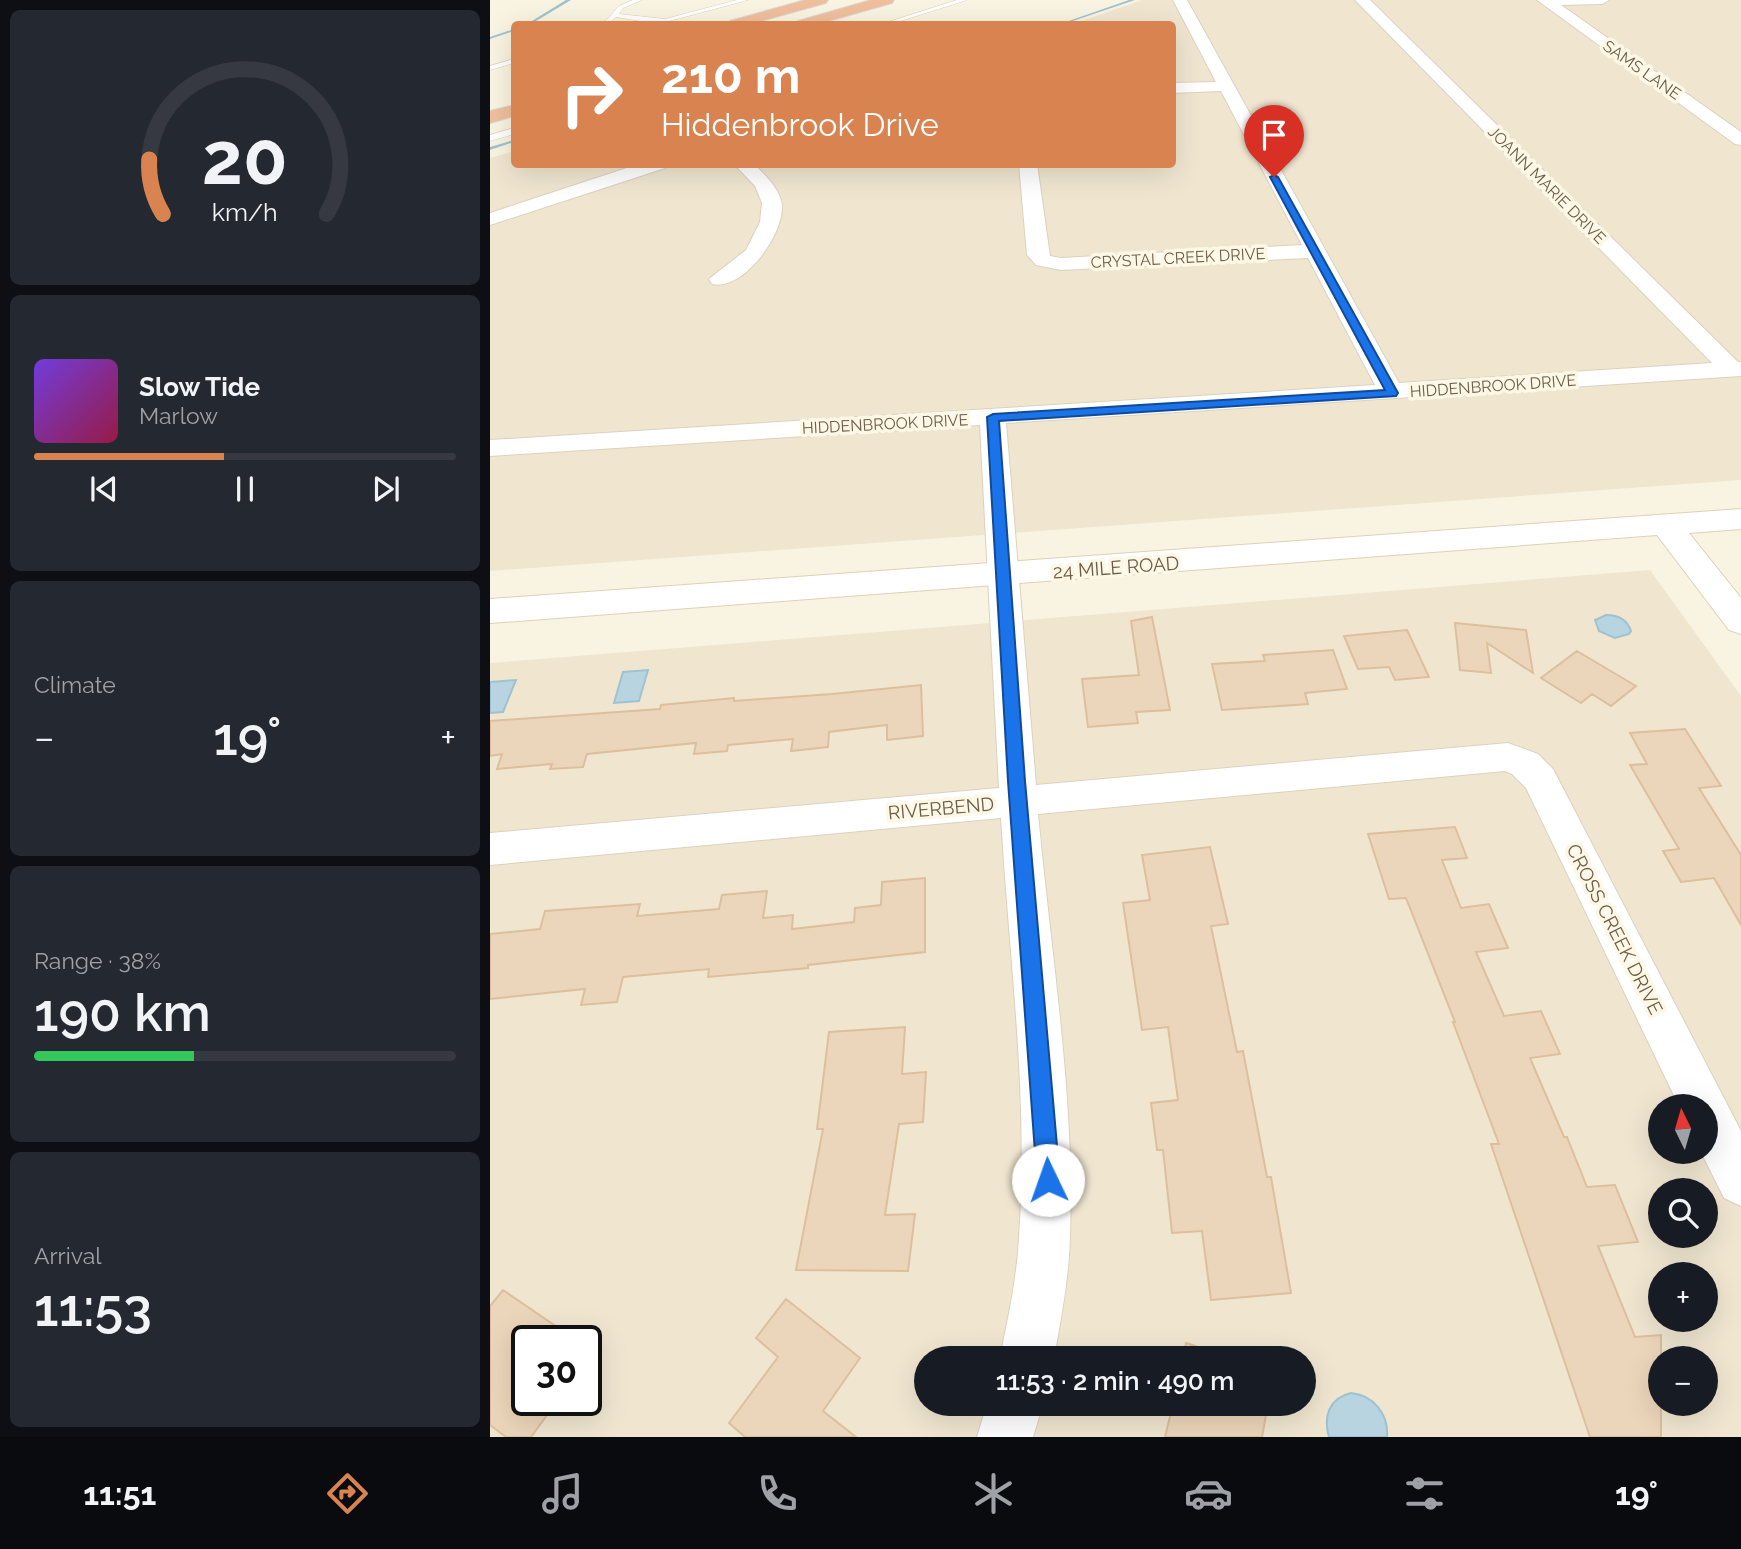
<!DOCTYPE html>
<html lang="en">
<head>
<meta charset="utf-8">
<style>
	:root { --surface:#171b24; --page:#242831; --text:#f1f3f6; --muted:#9ea1a6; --line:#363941; --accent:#d98450 }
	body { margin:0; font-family:Raleway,sans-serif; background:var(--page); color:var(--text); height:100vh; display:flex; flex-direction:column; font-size:26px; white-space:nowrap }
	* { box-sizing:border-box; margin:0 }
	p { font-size:23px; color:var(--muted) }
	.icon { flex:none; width:38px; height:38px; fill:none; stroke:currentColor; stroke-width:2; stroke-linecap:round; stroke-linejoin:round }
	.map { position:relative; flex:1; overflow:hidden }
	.drawer { display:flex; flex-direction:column; gap:10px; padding:10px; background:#0d0f14; width:490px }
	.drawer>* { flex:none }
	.guide { position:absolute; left:21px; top:21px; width:665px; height:147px; border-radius:7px; box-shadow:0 7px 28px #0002; background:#d98450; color:#fff; overflow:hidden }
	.needle { width:46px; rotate:355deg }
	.buttons { position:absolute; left:1158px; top:1094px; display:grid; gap:14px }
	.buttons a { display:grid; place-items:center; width:70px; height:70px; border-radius:50%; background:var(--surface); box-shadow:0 7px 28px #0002; font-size:35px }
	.speed { position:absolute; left:21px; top:1325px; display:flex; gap:14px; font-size:35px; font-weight:700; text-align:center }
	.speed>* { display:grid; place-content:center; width:91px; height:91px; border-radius:50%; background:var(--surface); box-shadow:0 7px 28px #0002; line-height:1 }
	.speed .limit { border:4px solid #111; border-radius:10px; background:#fff; color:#111 }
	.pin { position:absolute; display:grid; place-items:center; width:60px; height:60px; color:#fff; margin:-72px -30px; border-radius:50% 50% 50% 0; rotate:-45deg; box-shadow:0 0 7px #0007 }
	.pin .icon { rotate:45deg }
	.me { position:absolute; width:77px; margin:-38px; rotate:357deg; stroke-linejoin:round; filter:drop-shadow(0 0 5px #0008) }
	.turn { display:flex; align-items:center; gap:24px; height:147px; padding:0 35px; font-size:32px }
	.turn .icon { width:91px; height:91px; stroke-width:2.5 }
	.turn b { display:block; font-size:49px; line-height:60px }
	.big { font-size:52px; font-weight:600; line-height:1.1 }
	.drawer .card { flex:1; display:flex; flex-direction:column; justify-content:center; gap:10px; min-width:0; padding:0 24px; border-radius:10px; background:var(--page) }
	.drawer .dial { align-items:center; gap:0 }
	.dial svg { height:182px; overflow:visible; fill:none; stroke:var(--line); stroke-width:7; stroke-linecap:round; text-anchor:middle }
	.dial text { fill:var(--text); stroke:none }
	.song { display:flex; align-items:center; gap:21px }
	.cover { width:84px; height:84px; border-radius:10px; background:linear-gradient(135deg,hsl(260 70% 55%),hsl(340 70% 35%)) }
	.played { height:7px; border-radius:4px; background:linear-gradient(90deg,var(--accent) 45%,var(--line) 45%) }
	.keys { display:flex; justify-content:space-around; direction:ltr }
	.heat { display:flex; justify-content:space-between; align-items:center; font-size:38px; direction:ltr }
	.charge { height:10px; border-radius:5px; background:linear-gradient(90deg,#34c759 38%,var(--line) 0) }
	.trip { position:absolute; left:424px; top:1346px; width:402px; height:70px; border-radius:35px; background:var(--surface); box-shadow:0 7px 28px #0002; font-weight:600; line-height:70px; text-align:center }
	.tabs { display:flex; height:112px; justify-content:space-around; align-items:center; background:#090b0e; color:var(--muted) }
	.tabs .icon { width:49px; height:49px }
	.tabs .active { color:var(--accent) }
	.tabs b { font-size:32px; color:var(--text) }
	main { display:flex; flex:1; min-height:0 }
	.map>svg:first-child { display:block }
	.residential { fill:#f0e6d0; fill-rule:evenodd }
	.water { fill:#b8d4e1; stroke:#9fc2d1; stroke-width:2 }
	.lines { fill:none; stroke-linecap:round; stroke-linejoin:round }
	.stream { fill:#9fc2d1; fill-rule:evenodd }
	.building { fill:#ecd6bb; stroke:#ddbf9d; stroke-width:2 }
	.lane-casing { stroke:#dcd1be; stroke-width:1 }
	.street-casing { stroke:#dcd1be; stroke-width:2 }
	.secondary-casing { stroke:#ded0b9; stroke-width:2 }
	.highway-casing { stroke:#dcd8d4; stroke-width:2 }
	.lane { fill:#fff; fill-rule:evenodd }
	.street { fill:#fff; fill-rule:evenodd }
	.secondary { fill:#fff; fill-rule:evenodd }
	.highway { fill:#efbf9d; fill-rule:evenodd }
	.route { fill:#1a73e8; stroke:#114b97; stroke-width:2 }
	.labels { text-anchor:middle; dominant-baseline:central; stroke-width:7; stroke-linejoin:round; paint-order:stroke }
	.far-street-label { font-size:16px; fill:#6e5c4a; stroke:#fdf8e6 }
	.street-label { font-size:19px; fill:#6e5c4a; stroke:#fdf8e6 }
</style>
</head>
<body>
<main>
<section class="drawer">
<div class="card dial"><svg viewBox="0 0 100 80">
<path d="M14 69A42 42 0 1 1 86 69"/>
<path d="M14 69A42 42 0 0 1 8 45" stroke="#d98450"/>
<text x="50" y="56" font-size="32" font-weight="700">20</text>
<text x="50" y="72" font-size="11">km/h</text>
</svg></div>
<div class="card">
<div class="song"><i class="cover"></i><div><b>Slow Tide</b><p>Marlow</p></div></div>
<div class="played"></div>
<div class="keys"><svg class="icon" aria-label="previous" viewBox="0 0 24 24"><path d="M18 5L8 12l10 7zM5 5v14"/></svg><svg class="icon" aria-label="pause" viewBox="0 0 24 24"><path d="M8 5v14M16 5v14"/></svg><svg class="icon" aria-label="next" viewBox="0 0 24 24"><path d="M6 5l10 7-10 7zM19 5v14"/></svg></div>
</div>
<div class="card"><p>Climate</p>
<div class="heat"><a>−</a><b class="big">19°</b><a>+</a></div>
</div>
<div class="card"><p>Range · 38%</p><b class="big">190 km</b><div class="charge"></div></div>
<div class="card"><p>Arrival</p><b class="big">11:53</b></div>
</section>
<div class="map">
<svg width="1251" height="1437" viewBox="0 0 1251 1437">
	<rect width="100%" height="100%" fill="#f9f4e1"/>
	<path class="residential" d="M652,0H1251V480L0,571V158L24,151V164H682V24H583Z
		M1160,570L1251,696V1437H0V663ZM1171,1106H1216V1152H1171ZM1171,1190H1216V1236H1171ZM1171,1274H1216V1320H1171ZM37,1340H96V1400H37ZM436,1358H814V1404H436ZM1171,1358H1216V1404H1171Z"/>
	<path class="water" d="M1116,615C1127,615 1137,619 1141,631L1139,634L1125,638L1109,631L1105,620Z
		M158,670L149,701L124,703L133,672Z
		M26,680L13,712L0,713V682Z
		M861,1393C883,1395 899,1414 897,1437H839C833,1417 839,1398 861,1393Z"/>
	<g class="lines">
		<path class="stream" d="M76,0H81L41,24H37Z
			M639,0H645L574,24H570Z
			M24,29V31L0,39V37Z
			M24,140V142L0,150V147Z"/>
	</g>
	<path class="building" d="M662,617L680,710L646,712L648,723L598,727L592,679L649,675L641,621Z
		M965,623L1036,630L1043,673L997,643L1001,673L970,670Z
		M917,630L939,677L905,680L899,667L868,669L854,636Z
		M843,650L857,689L815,693L818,704L732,710L722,664L775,661L773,655Z
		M1087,651L1146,686L1121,706L1102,694L1091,703L1051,678Z
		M431,685L433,736L397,740V725L339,732L338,747L301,751L303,739L238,745L237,751L204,754L206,743L97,754L93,767L60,769L62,764L7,769L12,754L0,756V721L170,709L171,705L244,698V701L342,694Z
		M1195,729L1231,786L1209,788L1251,855V925L1224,878L1191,882L1173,851L1189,849L1140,765L1157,764L1140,733Z
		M965,827L977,858L952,860L971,908L999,904L1018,948L986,952L1014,1016L1051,1011L1070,1054L1040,1058L1074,1137H1077L1097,1187L1125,1185L1148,1242L1108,1246L1145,1337L1171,1335V1437H1100L1001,1144H1009L963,1022H965L916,898L899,899L878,834Z
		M720,847L738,924L721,926L747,1052L753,1051L777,1177H781L801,1293L721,1300L712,1231L682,1233L673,1150H667L661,1103L688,1100L678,1027L652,1030L633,903L660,900L652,855Z
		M435,878V952L318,965V968L218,977L219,969L133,977L127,1002L91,1005L95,989L0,999V934L50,929L55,911L150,904L147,916L229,909L232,895L277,891L273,918L303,915L302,929L364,922L365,908L391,905L392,882Z
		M415,1027L412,1074L436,1072L433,1122L409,1124L395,1215L425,1214L418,1271L306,1270L333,1129H327L339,1032Z
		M13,1290L86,1340H37V1400H68L41,1437H16L0,1425V1306Z
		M296,1299L370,1358L333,1411L366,1437H255L239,1423L288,1357L266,1338Z
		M696,1343L742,1358H693Z
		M683,1404H778L772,1437H675Z"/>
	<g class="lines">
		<g class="lane-casing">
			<path id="lane" d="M143,0H152L133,8L129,14L175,19L247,0H258L168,24L126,17L119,24H113L129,6Z
				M467,0H477L401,24H392Z
				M24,59V63L0,70V66Z
				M24,128V134L0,141V135Z"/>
		</g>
		<g class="street-casing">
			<path id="street" d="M683,0H697L909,383L1222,363L865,0H880L1248,362H1251V376L516,423L546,785L1018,743L1048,754L1063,769L1251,1131V1206L1234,1198L1211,1152H1216V1106H1189L1036,788L1022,774L1015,771L548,814C561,955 585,1096 580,1237C579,1278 571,1318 564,1358H510C518,1318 527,1278 529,1237C539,1097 519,957 511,818L0,865V833L509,788L490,425L0,456V440L885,385L818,258L571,270L546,265L537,255L529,164H547L560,256L571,258L812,245L731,91L682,93V83L726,82Z
				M1047,0H1119L1112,4L1071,5L1251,132V145L1245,144Z
				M149,164H178L175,168L0,225V213Z
				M244,164H264C275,175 290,189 292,205C294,234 254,291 222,284L219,279L256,250L270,222L272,203L265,186Z
				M497,1404H553L543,1437H487Z"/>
		</g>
		<g class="secondary-casing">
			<path id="secondary" d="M1251,509V529L1199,533L1251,598V634L1239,630L1167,535L0,623V599Z"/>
		</g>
		<g class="highway-casing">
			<path id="highway" d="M315,0H338L336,3L260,24H237L240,21Z
				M381,0H404L402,3L328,24H305L308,21Z
				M24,105V116L0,123V111Z"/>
		</g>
		<use href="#lane" class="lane"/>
		<use href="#street" class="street"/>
		<use href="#secondary" class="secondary"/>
		<use href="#highway" class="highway"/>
	</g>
	<path class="route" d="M784,175L788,177L908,393L906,396L509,421L535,781L570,1180L566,1188L558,1191L551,1188L547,1180L518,781L497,417L503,414L895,390L780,177Z"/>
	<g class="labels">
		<g class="far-street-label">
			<text transform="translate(1152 70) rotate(35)">SAMS LANE</text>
			<text transform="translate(1057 185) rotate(45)">JOANN MARIE DRIVE</text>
			<text transform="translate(688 258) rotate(-3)">CRYSTAL CREEK DRIVE</text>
			<text transform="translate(1003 386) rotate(-4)">HIDDENBROOK DRIVE</text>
			<text transform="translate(395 424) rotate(-3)">HIDDENBROOK DRIVE</text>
		</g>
		<g class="street-label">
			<text transform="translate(626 567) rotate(-4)">24 MILE ROAD</text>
			<text transform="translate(451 808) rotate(-5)">RIVERBEND</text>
			<text transform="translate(1125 929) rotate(63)">CROSS CREEK DRIVE</text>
		</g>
	</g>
</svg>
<div class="buttons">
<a><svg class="needle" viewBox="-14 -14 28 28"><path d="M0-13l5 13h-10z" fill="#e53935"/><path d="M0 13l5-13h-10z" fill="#9ea1a6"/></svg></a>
<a><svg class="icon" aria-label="search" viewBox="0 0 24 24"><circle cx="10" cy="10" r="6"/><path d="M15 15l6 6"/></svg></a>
<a>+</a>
<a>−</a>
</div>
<div class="speed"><div class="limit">30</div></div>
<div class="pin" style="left:784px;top:177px;background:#d93025"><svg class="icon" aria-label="arrive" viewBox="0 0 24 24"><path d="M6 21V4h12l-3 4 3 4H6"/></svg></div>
<svg class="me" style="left:558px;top:1180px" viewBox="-20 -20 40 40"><circle r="19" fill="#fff"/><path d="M0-13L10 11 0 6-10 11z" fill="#1a73e8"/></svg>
<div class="trip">11:53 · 2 min · 490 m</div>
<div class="guide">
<div class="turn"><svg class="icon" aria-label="right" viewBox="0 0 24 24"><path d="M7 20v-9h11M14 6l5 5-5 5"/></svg><div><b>210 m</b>Hiddenbrook Drive</div></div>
</div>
</div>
</main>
<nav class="tabs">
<b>11:51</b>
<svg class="icon active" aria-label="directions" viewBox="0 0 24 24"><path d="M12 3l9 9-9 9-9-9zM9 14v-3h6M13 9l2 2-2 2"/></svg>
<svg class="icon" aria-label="music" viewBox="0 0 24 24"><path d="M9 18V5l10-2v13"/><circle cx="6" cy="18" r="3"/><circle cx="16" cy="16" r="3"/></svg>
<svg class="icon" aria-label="phone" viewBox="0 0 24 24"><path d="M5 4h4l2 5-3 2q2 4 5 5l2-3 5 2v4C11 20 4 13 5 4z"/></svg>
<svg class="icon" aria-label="climate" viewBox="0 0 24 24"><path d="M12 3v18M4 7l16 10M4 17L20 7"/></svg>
<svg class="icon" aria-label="car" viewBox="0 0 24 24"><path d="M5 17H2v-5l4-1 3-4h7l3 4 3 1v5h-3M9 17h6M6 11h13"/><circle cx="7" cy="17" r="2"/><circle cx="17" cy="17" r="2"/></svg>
<svg class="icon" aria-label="filters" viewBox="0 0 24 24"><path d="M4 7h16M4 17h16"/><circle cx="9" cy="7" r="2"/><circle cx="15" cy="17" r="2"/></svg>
<b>19°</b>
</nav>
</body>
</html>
